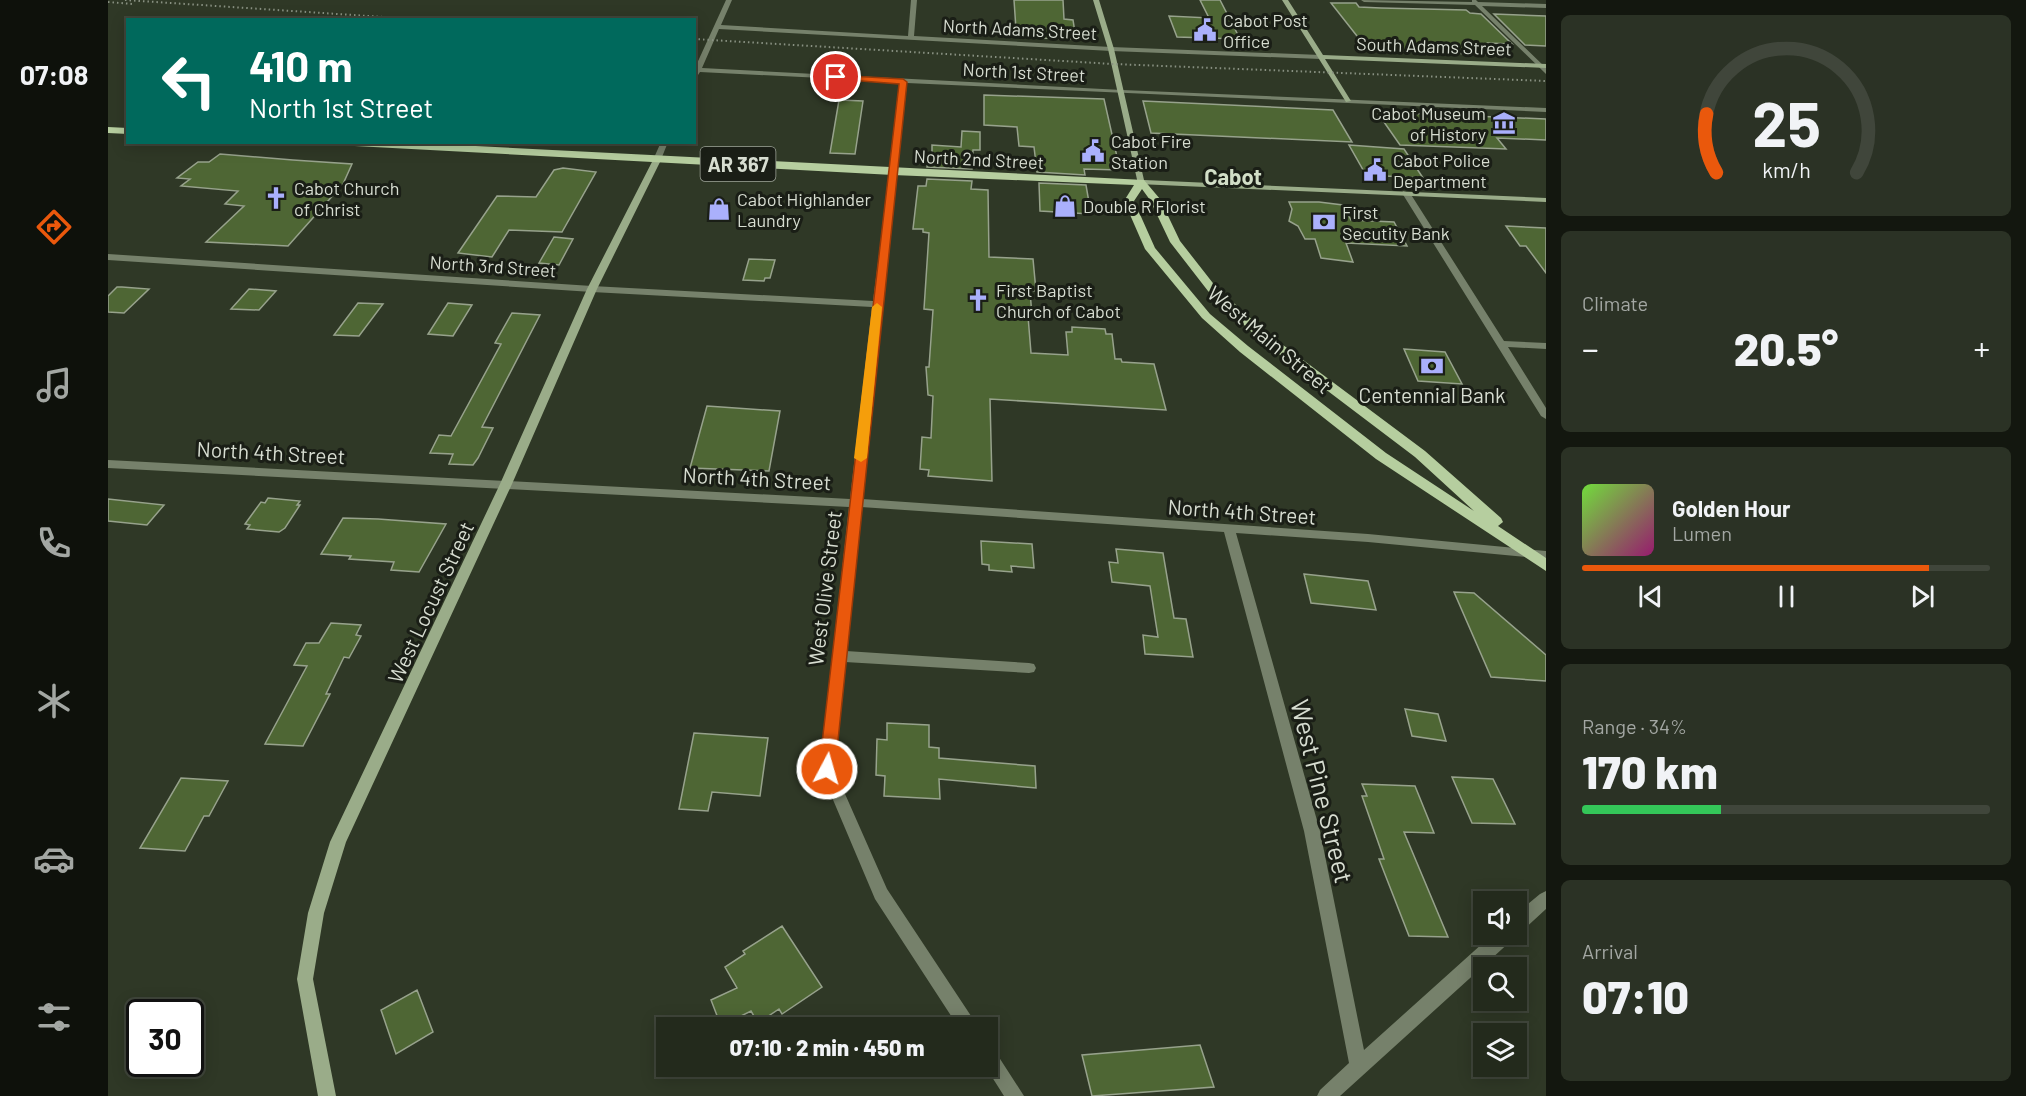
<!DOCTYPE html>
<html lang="en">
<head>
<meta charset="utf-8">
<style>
	:root { --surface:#232a1c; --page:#2b3225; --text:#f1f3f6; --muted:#a3a7a3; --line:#40463b; --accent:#ea580c }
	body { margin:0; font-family:Barlow,sans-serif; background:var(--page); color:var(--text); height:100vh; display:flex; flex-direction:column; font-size:22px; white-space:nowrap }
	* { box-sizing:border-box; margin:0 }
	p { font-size:20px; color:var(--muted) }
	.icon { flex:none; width:33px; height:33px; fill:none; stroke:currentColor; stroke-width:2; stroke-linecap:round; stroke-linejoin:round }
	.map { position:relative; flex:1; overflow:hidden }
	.sheet { display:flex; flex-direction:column; gap:15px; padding:15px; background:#13170f; width:480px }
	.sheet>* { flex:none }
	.guide { position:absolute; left:18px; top:18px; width:570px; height:126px; border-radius:0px; box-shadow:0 3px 15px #0003,0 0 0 2px var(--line); background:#00695c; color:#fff; overflow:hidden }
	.fabs { position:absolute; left:1365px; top:891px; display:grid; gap:12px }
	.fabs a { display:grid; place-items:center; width:54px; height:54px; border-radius:0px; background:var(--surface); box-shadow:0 3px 15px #0003,0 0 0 2px var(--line); font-size:30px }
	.speed { position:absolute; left:18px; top:999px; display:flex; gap:12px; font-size:30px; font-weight:700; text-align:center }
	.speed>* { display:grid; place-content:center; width:78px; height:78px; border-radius:50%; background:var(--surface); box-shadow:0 3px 15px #0003,0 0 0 2px var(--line); line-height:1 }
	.speed .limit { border:3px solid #111; border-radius:9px; background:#fff; color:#111 }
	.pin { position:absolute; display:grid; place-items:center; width:51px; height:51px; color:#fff; margin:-26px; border:3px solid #fff; border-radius:50%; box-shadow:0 2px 6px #0007 }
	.me { position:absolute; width:66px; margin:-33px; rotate:6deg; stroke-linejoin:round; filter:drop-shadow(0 0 4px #0008) }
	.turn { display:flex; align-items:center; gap:21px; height:126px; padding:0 24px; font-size:27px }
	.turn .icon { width:78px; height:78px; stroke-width:2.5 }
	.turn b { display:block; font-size:42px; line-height:51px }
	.big { font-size:45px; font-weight:800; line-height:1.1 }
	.sheet .card { flex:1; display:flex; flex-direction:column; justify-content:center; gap:9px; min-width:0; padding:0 21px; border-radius:9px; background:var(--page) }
	.sheet .dial { align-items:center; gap:0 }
	.dial svg { height:156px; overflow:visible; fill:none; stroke:var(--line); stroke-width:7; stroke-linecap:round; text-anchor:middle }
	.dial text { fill:var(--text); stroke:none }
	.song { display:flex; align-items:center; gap:18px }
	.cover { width:72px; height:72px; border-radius:9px; background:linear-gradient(135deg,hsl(100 70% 55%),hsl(320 70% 35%)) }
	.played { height:6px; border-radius:3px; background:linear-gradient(90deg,var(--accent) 85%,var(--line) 85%) }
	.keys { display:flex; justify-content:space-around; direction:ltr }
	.heat { display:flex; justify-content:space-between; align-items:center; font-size:33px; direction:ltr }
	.charge { height:9px; border-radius:4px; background:linear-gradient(90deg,#34c759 34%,var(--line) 0) }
	.trip { position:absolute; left:548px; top:1017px; width:342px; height:60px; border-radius:0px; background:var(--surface); box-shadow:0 3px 15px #0003,0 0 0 2px var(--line); font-weight:800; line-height:60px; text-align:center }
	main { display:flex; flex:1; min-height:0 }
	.dock { display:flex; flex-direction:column; width:108px; justify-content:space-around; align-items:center; background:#0e110b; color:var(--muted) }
	.dock .icon { width:42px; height:42px }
	.dock .current { color:var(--accent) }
	.dock b { font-size:27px; color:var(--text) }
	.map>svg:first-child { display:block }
	.building { fill:#4e6634; stroke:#97a28c; stroke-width:1.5 }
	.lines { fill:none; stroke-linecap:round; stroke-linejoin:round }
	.street { fill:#76816b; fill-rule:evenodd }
	.secondary { fill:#9aac89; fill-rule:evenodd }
	.primary { fill:#b6ce9f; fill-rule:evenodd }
	.rail { stroke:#899182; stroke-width:2; stroke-dasharray:1.5 3; stroke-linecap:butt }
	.route { fill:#ea580c; stroke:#983908; stroke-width:1.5 }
	.slow { fill:#f59e0b }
	.labels { text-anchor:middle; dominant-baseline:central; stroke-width:6; stroke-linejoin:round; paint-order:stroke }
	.far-poi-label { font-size:18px; fill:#d7ddd1; stroke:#1a1e16; text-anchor:start }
	.far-street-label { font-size:18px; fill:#d7ddd1; stroke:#1a1e16 }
	.shield { fill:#1a1e16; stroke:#9ea499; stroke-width:1.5 }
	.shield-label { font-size:20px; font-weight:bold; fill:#d7ddd1 }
	.street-label { font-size:21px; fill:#d7ddd1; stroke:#1a1e16 }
	.poi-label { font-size:21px; fill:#d7ddd1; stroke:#1a1e16 }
	.far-district-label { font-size:22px; font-weight:bold; fill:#d2dec7; stroke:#1a1e16 }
	.near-street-label { font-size:26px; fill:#d7ddd1; stroke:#1a1e16 }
</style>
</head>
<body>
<main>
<nav class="dock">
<b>07:08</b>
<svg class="icon current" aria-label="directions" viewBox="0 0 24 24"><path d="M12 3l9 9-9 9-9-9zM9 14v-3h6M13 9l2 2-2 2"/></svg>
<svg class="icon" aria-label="music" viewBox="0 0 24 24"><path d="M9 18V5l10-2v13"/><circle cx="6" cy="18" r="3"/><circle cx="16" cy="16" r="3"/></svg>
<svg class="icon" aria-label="phone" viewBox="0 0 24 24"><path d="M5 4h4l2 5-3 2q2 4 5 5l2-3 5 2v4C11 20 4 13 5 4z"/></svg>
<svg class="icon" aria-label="climate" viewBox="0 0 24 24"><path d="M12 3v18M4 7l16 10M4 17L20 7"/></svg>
<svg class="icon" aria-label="car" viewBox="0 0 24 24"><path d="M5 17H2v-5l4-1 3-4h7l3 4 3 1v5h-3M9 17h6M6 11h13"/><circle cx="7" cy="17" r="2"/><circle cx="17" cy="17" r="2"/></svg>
<svg class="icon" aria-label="filters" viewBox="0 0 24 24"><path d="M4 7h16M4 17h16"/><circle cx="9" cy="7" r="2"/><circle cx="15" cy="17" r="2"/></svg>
</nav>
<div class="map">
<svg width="1438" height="1096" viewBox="0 0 1438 1096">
	<rect width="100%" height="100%" fill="#2f3826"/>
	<path class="building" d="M906,0H955L956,19L965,20L968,39L930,38L929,29H908Z
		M1092,0H1112L1132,39L1069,37L1061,16L1101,18Z
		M1223,3H1248L1251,7L1273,8L1358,10L1362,13L1373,14L1404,44L1380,43L1391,55L1260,50Z
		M1386,14L1438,16V46L1417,45Z
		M876,95L996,99L1012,170L976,169L977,175L929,172L926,147L911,146L909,127L876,125Z
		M731,100L755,101L747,154L722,153Z
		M1035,101L1225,110L1244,142L1043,133Z
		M1269,112L1438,119V140L1389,138L1398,149L1292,145Z
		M854,131L872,132V150H865L864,169L819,167L821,153H824V145L853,147Z
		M1241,145L1296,149L1315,178L1258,175Z
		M112,154L185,160L244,164L235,184L180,246L98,242L136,206L117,204L130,191L73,186L82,179L69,178L90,162H101Z
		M455,168L488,172L454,232L401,230L384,257L350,253L389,196L428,197L446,170Z
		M819,179L864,181L863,189L880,190L881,257L925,259L928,291H922L924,316H920L923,353L960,355L958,332H964V327L997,329L998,334H1004L1007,359H1013L1014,362L1046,364L1058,410L882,399L884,481L820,476L821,470L812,469L814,437L823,438L825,396L820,395L818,367H821L825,310L816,309L821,233L815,232V229H805L810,186H818Z
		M931,183L978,185L983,214L932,211Z
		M1181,202H1211L1235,205L1243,220L1286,222L1299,246L1238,243L1245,262L1213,258L1207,239H1197L1190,226L1181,221L1184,209Z
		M1398,226L1438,228V273L1418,246H1412Z
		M446,237L465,239L451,265L431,263Z
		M641,259L667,260L662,278H657L656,281L635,280Z
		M9,287H14L41,289L16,313L0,312V296Z
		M141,289L168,291L151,310L123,309Z
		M250,303L275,304L251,336L226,335Z
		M340,303L364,305L345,336L320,334Z
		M404,313L432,315L374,427L385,428L370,458L365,465L341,464L345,454L322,453L331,435L343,436L393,344L387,343Z
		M1296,349L1337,352L1354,384L1310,381Z
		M599,406L672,411L661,471L582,468Z
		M160,498L192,501L189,505H192L177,528L171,532L139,529L142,525L137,524L153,502L157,503Z
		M0,499L56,505L39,525L0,521Z
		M235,518L270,519L338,524L311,572L283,570L286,562L241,559L243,556L213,554Z
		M873,541L924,544L926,568L903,566L904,572L881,570V565L874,564Z
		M1008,549L1055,553L1066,618L1078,619L1085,657L1037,654L1035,635L1050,637L1042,586L1004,582L1001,562L1010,563Z
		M1196,574L1260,581L1268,610L1203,603Z
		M1346,592L1366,593L1438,655V681L1383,677Z
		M223,623L253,625L248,635L253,636L241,658L236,657L218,694H222L195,746L157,744L199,666L186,665L198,643H211Z
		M1297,709L1330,714L1338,741L1304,736Z
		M779,723L821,725V747L831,748V758L927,766L928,788L831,779L832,799L776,796L777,776L768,775L769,739L779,740Z
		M586,733L660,738L652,796L604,792L600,811L571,809Z
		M1344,777L1385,779L1407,824L1364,823Z
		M73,778L120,781L101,816H96L77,851L32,848Z
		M1254,784L1307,786L1326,833L1296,832L1340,937L1301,936L1271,859H1276L1254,796H1259Z
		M674,926L714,987L674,1014L671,1009L650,1023L643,1011L613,1026L603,1000L629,988L617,967L637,954L635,951Z
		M309,990L325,1032L288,1054L273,1010Z
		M1092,1045L1106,1087L984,1096L974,1055Z"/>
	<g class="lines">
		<path class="street" d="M618,0H624L613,25L800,36L803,0H809L806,36L1003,47L1213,55L1216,57L1213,59L1003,51L611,29L594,68L1014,90L1438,108V112L799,83L754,499L1260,534L1438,551V559L1260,542L1128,533L1212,831L1256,1050L1385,934H1406L1404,940L1232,1096H1209L1212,1090L1241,1063L1196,831L1116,532L753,507L738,651L921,663L926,664L928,668L926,672L921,673L737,662L726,769L779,889L871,1028H851L767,899L712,769L741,507L0,468V460L742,499L764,307L484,292L0,260V254L484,286L765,301L793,82L592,72L586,81V70Z
			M1253,0L1364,2V0H1368L1370,2L1438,4V8L1374,6L1438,68V74L1367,5L1256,2Z
			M553,142H560L552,162H546L545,160Z
			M1295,191L1302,193L1396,341L1438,343V349L1400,347L1438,408V419L1433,416L1294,193Z
			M1438,891V909L1414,931L1408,933V914L1432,894Z
			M879,1045L885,1048L916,1096H896L877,1066H879Z"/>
		<path class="secondary" d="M985,0H991L1006,49L1036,180L1438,198V202L1030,184L1000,49Z
			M1174,0H1180L1215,55L1438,64V68L1217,59L1243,101L1238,102Z
			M546,158L553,160L489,289L404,484L238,842L216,913L205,979L228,1096H210L189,979L200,913L222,842L392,484L479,289Z"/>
		<path class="primary" d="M0,127L20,128V134L0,133Z
			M224,142H289L1036,180L1052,199L1072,241L1108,287L1159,333L1317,451L1393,518L1395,522L1390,526L1438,558V571L1268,459L1132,352L1094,318L1037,249L1016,201L1026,185L785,175L228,145ZM1034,189L1042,200L1062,242L1100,291L1151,339L1307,457L1366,511L1278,453L1140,346L1102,314L1047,248L1026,201Z"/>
		<path class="rail" d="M17,0L321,20
			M0,2L24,4
			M586,39L1005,64L1438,81"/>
	</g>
	<path class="route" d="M725,75L795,79L799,82L727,769L725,774L719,776L713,774L711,769L791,84L728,79L725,78Z"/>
	<path class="slow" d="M769,303L774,307L759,458L753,462L746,458L764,307Z"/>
	<defs>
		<g id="civic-bare" transform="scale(1.8)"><path d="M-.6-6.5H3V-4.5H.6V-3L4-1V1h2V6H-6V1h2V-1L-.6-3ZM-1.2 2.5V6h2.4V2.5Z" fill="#aab0fc" stroke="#1a1e16" stroke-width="2.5" paint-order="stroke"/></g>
		<g id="museum-bare" transform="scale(1.8)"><path d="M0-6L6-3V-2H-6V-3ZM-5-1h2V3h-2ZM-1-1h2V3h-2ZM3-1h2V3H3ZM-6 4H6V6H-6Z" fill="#aab0fc" stroke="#1a1e16" stroke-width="2.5" paint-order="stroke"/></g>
		<g id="church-bare" transform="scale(1.8)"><path d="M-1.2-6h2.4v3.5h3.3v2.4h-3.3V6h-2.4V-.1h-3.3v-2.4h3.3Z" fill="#aab0fc" stroke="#1a1e16" stroke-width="2.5" paint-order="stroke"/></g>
		<g id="shop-bare" transform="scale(1.8)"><path d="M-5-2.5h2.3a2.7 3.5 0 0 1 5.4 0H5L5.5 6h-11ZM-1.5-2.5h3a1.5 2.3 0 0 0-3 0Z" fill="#aab0fc" stroke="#1a1e16" stroke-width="2.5" paint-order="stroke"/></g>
		<g id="bank-bare" transform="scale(1.8)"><path d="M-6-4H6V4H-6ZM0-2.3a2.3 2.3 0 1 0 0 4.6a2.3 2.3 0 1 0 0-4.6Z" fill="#aab0fc" stroke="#1a1e16" stroke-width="2.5" paint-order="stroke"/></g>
	</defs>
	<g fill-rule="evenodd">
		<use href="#civic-bare" x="1097" y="30"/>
		<use href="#museum-bare" x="1396" y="123"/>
		<use href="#civic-bare" x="985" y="151"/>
		<use href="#civic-bare" x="1267" y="170"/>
		<use href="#church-bare" x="168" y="198"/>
		<use href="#shop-bare" x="957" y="206"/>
		<use href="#shop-bare" x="611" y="209"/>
		<use href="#bank-bare" x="1216" y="222"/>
		<use href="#church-bare" x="870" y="300"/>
		<use href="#bank-bare" x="1324" y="366"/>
	</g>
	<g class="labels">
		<g class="far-poi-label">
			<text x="1115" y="20">Cabot Post<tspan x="1115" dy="21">Office</tspan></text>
			<text x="1378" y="113" text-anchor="end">Cabot Museum<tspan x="1378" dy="21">of History</tspan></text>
			<text x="1003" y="141">Cabot Fire<tspan x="1003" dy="21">Station</tspan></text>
			<text x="1285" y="160">Cabot Police<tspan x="1285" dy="21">Department</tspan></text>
			<text x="186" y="188">Cabot Church<tspan x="186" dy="21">of Christ</tspan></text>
			<text x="629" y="199">Cabot Highlander<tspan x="629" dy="21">Laundry</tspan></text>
			<text x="975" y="206">Double R Florist</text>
			<text x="1234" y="212">First<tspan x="1234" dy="21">Secutity Bank</tspan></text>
			<text x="888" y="290">First Baptist<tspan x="888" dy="21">Church of Cabot</tspan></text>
		</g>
		<g class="far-street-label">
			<text transform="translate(912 29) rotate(3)">North Adams Street</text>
			<text transform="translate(1326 46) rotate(2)">South Adams Street</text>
			<text transform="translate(916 72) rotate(3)">North 1st Street</text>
			<text transform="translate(871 159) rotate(3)">North 2nd Street</text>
			<text transform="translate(385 266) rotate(4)">North 3rd Street</text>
		</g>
		<rect class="shield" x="592.5" y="147" width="75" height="34" rx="4.5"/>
		<g class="shield-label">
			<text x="630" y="164">AR 367</text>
		</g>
		<g class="street-label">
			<text transform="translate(1162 339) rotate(40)">West Main Street</text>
			<text transform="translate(163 452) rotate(3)">North 4th Street</text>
			<text transform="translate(649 478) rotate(3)">North 4th Street</text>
			<text transform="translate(1134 511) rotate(4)">North 4th Street</text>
			<text transform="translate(716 588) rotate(-83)">West Olive Street</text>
			<text transform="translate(322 602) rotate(-65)">West Locust Street</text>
		</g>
		<g class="poi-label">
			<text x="1324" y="394">Centennial Bank</text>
		</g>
		<g class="far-district-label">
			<text x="1125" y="176">Cabot</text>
		</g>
		<g class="near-street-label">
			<text transform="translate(1215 791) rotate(76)">West Pine Street</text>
		</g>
	</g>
</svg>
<div class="fabs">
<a><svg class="icon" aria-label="sound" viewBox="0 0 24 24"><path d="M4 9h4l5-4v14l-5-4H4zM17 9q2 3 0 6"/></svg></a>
<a><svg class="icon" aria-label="search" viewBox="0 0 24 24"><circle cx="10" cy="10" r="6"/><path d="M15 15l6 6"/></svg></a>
<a><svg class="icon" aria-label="layers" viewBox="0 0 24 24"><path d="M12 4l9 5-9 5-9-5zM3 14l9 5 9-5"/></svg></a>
</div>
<div class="speed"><div class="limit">30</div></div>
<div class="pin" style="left:728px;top:77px;background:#d93025"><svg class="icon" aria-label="arrive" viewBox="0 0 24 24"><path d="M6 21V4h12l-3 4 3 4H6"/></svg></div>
<svg class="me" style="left:719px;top:769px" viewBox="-20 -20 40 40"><circle r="17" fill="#ea580c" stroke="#fff" stroke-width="3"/><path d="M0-11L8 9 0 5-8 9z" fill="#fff"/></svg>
<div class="trip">07:10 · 2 min · 450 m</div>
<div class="guide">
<div class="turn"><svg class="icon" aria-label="left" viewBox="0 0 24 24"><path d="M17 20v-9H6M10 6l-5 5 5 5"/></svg><div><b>410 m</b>North 1st Street</div></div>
</div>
</div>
<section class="sheet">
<div class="card dial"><svg viewBox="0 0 100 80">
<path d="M14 69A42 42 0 1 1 86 69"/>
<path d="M14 69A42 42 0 0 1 9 39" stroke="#ea580c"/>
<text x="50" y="56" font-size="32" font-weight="700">25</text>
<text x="50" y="72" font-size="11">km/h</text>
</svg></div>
<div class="card"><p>Climate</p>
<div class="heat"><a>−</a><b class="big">20.5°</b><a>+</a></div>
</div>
<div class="card">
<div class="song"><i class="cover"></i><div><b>Golden Hour</b><p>Lumen</p></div></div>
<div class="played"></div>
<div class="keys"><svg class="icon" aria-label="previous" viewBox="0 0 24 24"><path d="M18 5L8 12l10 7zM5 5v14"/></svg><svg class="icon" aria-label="pause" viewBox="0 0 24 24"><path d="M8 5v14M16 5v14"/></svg><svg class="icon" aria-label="next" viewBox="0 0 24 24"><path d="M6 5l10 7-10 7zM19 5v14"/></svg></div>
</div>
<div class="card"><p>Range · 34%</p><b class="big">170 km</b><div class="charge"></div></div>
<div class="card"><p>Arrival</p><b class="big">07:10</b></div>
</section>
</main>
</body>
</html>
